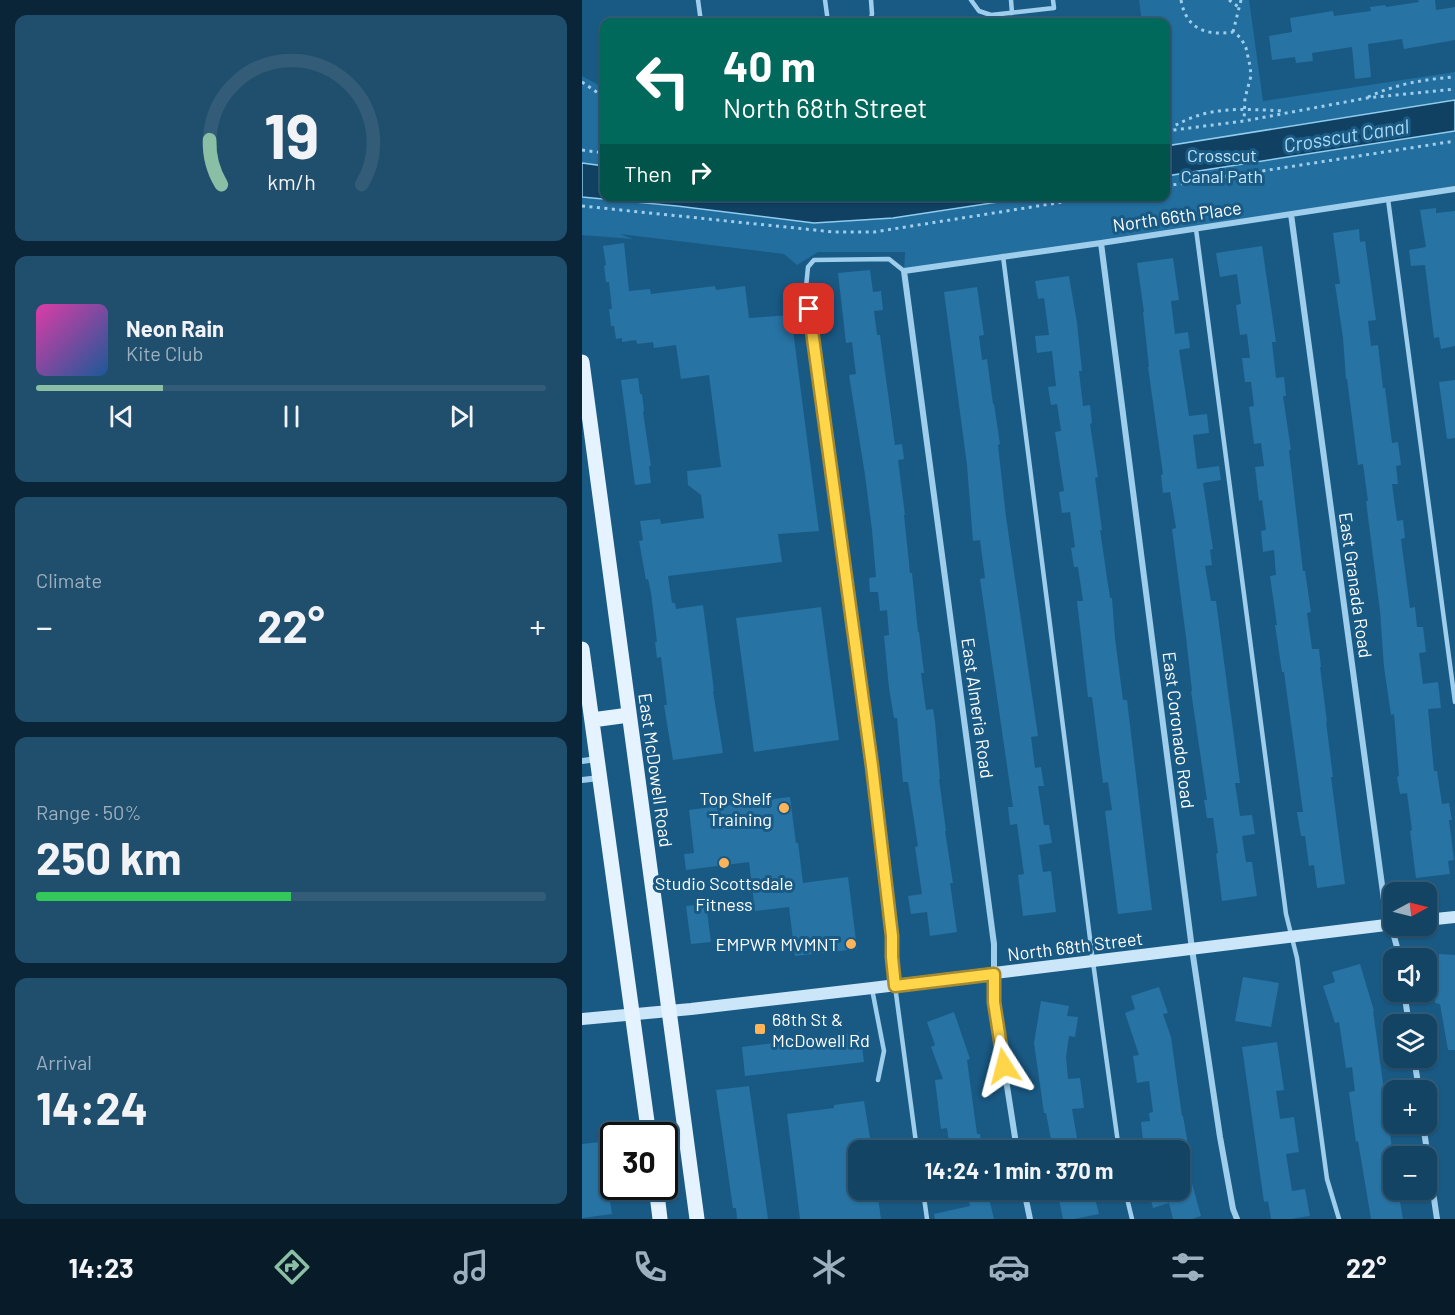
<!DOCTYPE html>
<html lang="en">
<head>
<meta charset="utf-8">
<style>
	:root { --surface:#134464; --page:#204e6d; --text:#f1f3f6; --muted:#9db0bf; --line:#325c78; --accent:#8abfa5 }
	body { margin:0; font-family:Barlow,sans-serif; background:var(--page); color:var(--text); height:100vh; display:flex; flex-direction:column; font-size:22px; white-space:nowrap }
	* { box-sizing:border-box; margin:0 }
	p { font-size:20px; color:var(--muted) }
	.icon { flex:none; width:33px; height:33px; fill:none; stroke:currentColor; stroke-width:2; stroke-linecap:round; stroke-linejoin:round }
	.map { position:relative; flex:1; overflow:hidden }
	.panel { display:flex; flex-direction:column; gap:15px; padding:15px; background:#0a2537; width:582px }
	.panel>* { flex:none }
	.guide { position:absolute; left:18px; top:18px; width:570px; height:183px; border-radius:12px; box-shadow:0 2px 4px #0004,0 0 0 2px var(--line); background:#00695c; color:#fff; overflow:hidden }
	.needle { width:39px; rotate:83deg }
	.tools { position:absolute; left:801px; top:882px; display:grid; gap:12px }
	.tools a { display:grid; place-items:center; width:54px; height:54px; border-radius:12px; background:var(--surface); box-shadow:0 2px 4px #0004,0 0 0 2px var(--line); font-size:30px }
	.speed { position:absolute; left:18px; top:1122px; display:flex; gap:12px; font-size:30px; font-weight:700; text-align:center }
	.speed>* { display:grid; place-content:center; width:78px; height:78px; border-radius:50%; background:var(--surface); box-shadow:0 2px 4px #0004,0 0 0 2px var(--line); line-height:1 }
	.speed .limit { border:3px solid #111; border-radius:9px; background:#fff; color:#111 }
	.pin { position:absolute; display:grid; place-items:center; width:51px; height:51px; color:#fff; margin:-26px; border-radius:12px; box-shadow:0 3px 9px #0006 }
	.me { position:absolute; width:66px; margin:-33px; rotate:351deg; stroke-linejoin:round; filter:drop-shadow(0 0 4px #0008) }
	.turn { display:flex; align-items:center; gap:21px; height:126px; padding:0 24px; font-size:27px }
	.turn .icon { width:78px; height:78px; stroke-width:2.5 }
	.turn b { display:block; font-size:42px; line-height:51px }
	.then { display:flex; align-items:center; height:57px; padding:0 24px; background:#0003; gap:12px; font-size:22px }
	.big { font-size:45px; font-weight:700; line-height:1.1 }
	.panel .card { flex:1; display:flex; flex-direction:column; justify-content:center; gap:9px; min-width:0; padding:0 21px; border-radius:12px; background:var(--page) }
	.panel .dial { align-items:center; gap:0 }
	.dial svg { height:156px; overflow:visible; fill:none; stroke:var(--line); stroke-width:7; stroke-linecap:round; text-anchor:middle }
	.dial text { fill:var(--text); stroke:none }
	.song { display:flex; align-items:center; gap:18px }
	.cover { width:72px; height:72px; border-radius:9px; background:linear-gradient(135deg,hsl(320 70% 55%),hsl(210 70% 35%)) }
	.played { height:6px; border-radius:3px; background:linear-gradient(90deg,var(--accent) 25%,var(--line) 25%) }
	.keys { display:flex; justify-content:space-around; direction:ltr }
	.heat { display:flex; justify-content:space-between; align-items:center; font-size:33px; direction:ltr }
	.charge { height:9px; border-radius:4px; background:linear-gradient(90deg,#34c759 50%,var(--line) 0) }
	.trip { position:absolute; left:266px; top:1140px; width:342px; height:60px; border-radius:12px; background:var(--surface); box-shadow:0 2px 4px #0004,0 0 0 2px var(--line); font-weight:700; line-height:60px; text-align:center }
	.tab-bar { display:flex; height:96px; justify-content:space-around; align-items:center; background:#081b28; color:var(--muted) }
	.tab-bar .icon { width:42px; height:42px }
	.tab-bar .selected { color:var(--accent) }
	.tab-bar b { font-size:27px; color:var(--text) }
	main { display:flex; flex:1; min-height:0 }
	.map>svg:first-child { display:block }
	.green { fill:#226e9e }
	.water { fill:#104163; stroke:#91ccee; stroke-width:1.5 }
	.building { fill:#2773a3 }
	.lines { fill:none; stroke-linecap:round; stroke-linejoin:round }
	.path { stroke:#9fceec; stroke-width:3; stroke-dasharray:3 4.5; stroke-linecap:butt }
	.lane { stroke:#9fceec; stroke-width:4.5 }
	.street { stroke:#9fceec; stroke-width:6 }
	.secondary { stroke:#cbe6f9; stroke-width:12 }
	.primary { stroke:#e4f3ff; stroke-width:15 }
	.route-casing { stroke:#a68a30; stroke-width:15 }
	.route { stroke:#ffd54a; stroke-width:10 }
	.poi-dot { fill:#ffb45a; stroke:#195a85; stroke-width:2 }
	.labels { text-anchor:middle; dominant-baseline:central; stroke-width:6; stroke-linejoin:round; paint-order:stroke }
	.park-label { font-size:18px; fill:#c4e5f9; stroke:#195a85 }
	.street-label { font-size:18px; fill:#fff; stroke:#195a85 }
	.poi-label { font-size:18px; fill:#fff; stroke:#195a85; text-anchor:end }
	.water-label { font-size:20px; font-style:italic; fill:#aad8f4; stroke:#195a85 }
</style>
</head>
<body>
<main>
<section class="panel">
<div class="card dial"><svg viewBox="0 0 100 80">
<path d="M14 69A42 42 0 1 1 86 69"/>
<path d="M14 69A42 42 0 0 1 8 46" stroke="#8abfa5"/>
<text x="50" y="56" font-size="32" font-weight="700">19</text>
<text x="50" y="72" font-size="11">km/h</text>
</svg></div>
<div class="card">
<div class="song"><i class="cover"></i><div><b>Neon Rain</b><p>Kite Club</p></div></div>
<div class="played"></div>
<div class="keys"><svg class="icon" aria-label="previous" viewBox="0 0 24 24"><path d="M18 5L8 12l10 7zM5 5v14"/></svg><svg class="icon" aria-label="pause" viewBox="0 0 24 24"><path d="M8 5v14M16 5v14"/></svg><svg class="icon" aria-label="next" viewBox="0 0 24 24"><path d="M6 5l10 7-10 7zM19 5v14"/></svg></div>
</div>
<div class="card"><p>Climate</p>
<div class="heat"><a>−</a><b class="big">22°</b><a>+</a></div>
</div>
<div class="card"><p>Range · 50%</p><b class="big">250 km</b><div class="charge"></div></div>
<div class="card"><p>Arrival</p><b class="big">14:24</b></div>
</section>
<div class="map">
<svg width="873" height="1219" viewBox="0 0 873 1219">
	<rect width="100%" height="100%" fill="#195a85"/>
	<path class="green" d="M557,0H667L681,101L873,72V189L322,271L323,252H236L215,265L202,254L38,234L51,239L0,235V76L22,88V196H584V22H560Z"/>
	<path class="water" d="M873,100V131L584,176V146Z
		M0,163L22,166V196L450,197L311,218L232,223L95,206L0,197Z"/>
	<path class="building" d="M836,0H853L854,10L873,7V40L822,49L820,39L786,44L789,77L773,79L770,47L730,53L731,61L714,63L713,57L690,60L687,36L710,32L708,18L751,11L752,16L789,11L788,7L803,5L804,7L837,2Z
		M854,208V213L873,211V346L859,349L857,337L852,338L843,265L829,266L827,250L844,247L838,210Z
		M777,229L778,242L783,241L794,320L786,321L789,346L796,345L801,388H803L810,443L816,442L819,465L814,466L816,484H810L815,521L821,520L823,538L819,539L828,608L833,607L835,627H841L844,652L837,653L841,684L856,682L859,708L846,709L852,771H855L860,804L867,803L870,820H867L872,860L866,861L868,874L834,878L828,831L830,830L825,793L818,794L815,777L817,776L812,714L809,715L802,667L798,611L784,501H786L781,464L776,465L765,379H764L761,338L753,284H758L751,233Z
		M42,243L47,291L68,289L69,294L133,286L134,290L163,286L167,318L209,315L237,531L196,534L200,562L86,576L90,603H93L94,609L121,605L132,691H131L141,753L91,760L82,705H85L79,657L75,658L73,642H75L69,593L66,579L64,580L57,541L61,540L58,521L78,519L79,524L122,518L119,495L106,485L105,471L139,467L127,375L99,379L94,345L72,348L71,342L55,344L54,340L40,342V338L34,339L32,326H29L27,309H30L27,282H24L22,266L24,265L21,246Z
		M680,246L694,342H690L694,378L702,377L704,396H701L709,450H707L721,571H723L729,612L725,613L730,649H737L739,667H738L745,722H744L751,777H749L763,884L735,888L732,865L727,866L723,836H719L715,812H721L702,672H700L693,625H695L688,576L694,575L692,550L681,552L679,531L684,530L680,500L677,501L673,467L682,466L679,443L672,444L667,407L672,406L669,382H663L660,358H668L665,334L658,335L654,305L659,304L655,274L638,277L634,253Z
		M591,258L597,300L589,301L593,334L606,332L608,348L597,350L607,416L625,414L627,433L611,435L615,469L637,466L639,480L621,483L631,549L628,550L630,565L623,566L629,601H634L658,783H653L658,816L670,815L673,834L660,836L664,862H670L675,896L640,901L634,854L636,853L631,818H625L622,800H625L609,691H610L604,637L590,529L594,528L588,492L581,493L579,475L581,474L566,367H567L561,312H562L555,263Z
		M288,270L291,292L299,291L301,310L292,311L295,335H298L313,445L320,444L322,459L316,460L323,515H322L328,573H330L336,632H337L342,673H339L344,710L351,709L353,721L358,779H357L364,831H363L371,883H368L375,932L348,936L345,912L329,914L326,896L340,894L333,847L336,846L326,782H321L315,718H312L307,688L302,636L307,635L305,610L298,611L296,592H288L287,578L294,577L290,530L283,475L267,375L274,374L270,342L264,343L256,273Z
		M487,276L495,323L500,371H497L501,406L508,405L510,423L508,424L516,477L513,478L520,530H518L528,598H530L533,638L541,700H545L570,910L536,914L523,811L530,810L526,782L521,783L510,697H506L495,601H501L496,567H492L489,548L493,547L488,512L480,513L477,492L482,491L473,432L479,431L475,404L469,405L466,387L474,386L470,351L455,353L453,336L467,335L462,298L456,299L453,281Z
		M395,287L402,335L397,336L400,360L405,359L411,404H412L418,444L416,445L424,517L456,736L449,737L453,768L459,767L462,786H456L462,825H467L470,843L457,845L461,872L469,871L474,912L441,916L436,875L442,874L435,824L428,825L426,807H431L398,579L403,578L398,540L391,541L385,465L362,292Z
		M56,378L58,394H60L62,411L61,412L69,466H67L69,483L53,485L39,380Z
		M873,380V438L865,439L857,382Z
		M239,607L257,740L172,752L154,618Z
		M208,797L214,843H216L221,883L266,877L275,949L213,956L207,907L173,911L167,862L104,870L102,854L112,853L107,810Z
		M124,904L129,942L109,944L104,906Z
		M857,954L873,955V1050H866L858,1004L853,1003Z
		M778,964L792,1011H791L810,1148H812V1190H816L821,1219H789L776,1141L774,1142L767,1092L773,1091L770,1067L764,1068L757,1022L753,1023L741,986L753,982L750,972Z
		M661,977L697,983L689,1027L653,1021Z
		M577,987L586,1013L581,1014L589,1037L600,1116H601L607,1150H578L576,1138L561,1141L559,1122L568,1121L567,1113L571,1112L567,1081L555,1083L551,1056L557,1055L543,1013L553,1009L549,996Z
		M459,1001L487,1006L485,1016L496,1017L493,1037L487,1036L484,1057L486,1079L498,1078L502,1108L490,1109L497,1150H471L464,1113H462L452,1043Z
		M372,1012L388,1059L385,1060L395,1134H398L400,1150H368L365,1128L359,1129L353,1080L361,1079L349,1047L353,1045L345,1022Z
		M278,1032L282,1062L163,1076L160,1047Z
		M695,1042L702,1090L694,1091L698,1119L712,1117L717,1152L704,1154L710,1191L723,1189L728,1216L709,1219H689L686,1201L682,1202L660,1047Z
		M167,1086L186,1219H155L154,1208H151L134,1090Z
		M282,1101L290,1150H276V1190H295L299,1219H218L205,1114L252,1108V1105Z
		M19,1142L22,1163H20L24,1194H27L30,1214L0,1218V1144Z
		M597,1151H601L619,1216L610,1219H591L587,1203L571,1208L566,1190H597Z
		M475,1190H511L517,1214L492,1219H481Z
		M406,1194L412,1219H353L352,1214L388,1206L386,1198Z"/>
	<g class="lines">
		<path class="path" d="M599,0C604,29 624,36 651,32L659,38L664,48L668,66L669,76L663,98L662,121
			M647,0L658,8
			M651,32L659,0
			M0,82L22,97
			M786,97C814,84 843,79 873,77
			M587,129C626,105 659,109 703,111
			M584,131L662,121L785,98L873,89
			M0,150L22,153
			M584,186L873,141
			M0,206L252,232H292L519,196"/>
		<path class="lane" d="M116,0L119,22
			M243,0L246,22
			M389,0L397,11L409,15L472,8L471,0
			M429,0L430,13
			M288,22L290,14L289,0
			M806,199L873,702
			M614,229L704,914L715,958L745,1179L757,1219
			M421,256L511,962L537,1150
			M322,271L307,259L232,260L226,267L224,287L290,766L310,936V957L313,986L335,1150
			M290,989L302,1051L296,1080
			M341,1190L345,1219
			M543,1190L550,1219"/>
		<path class="street" d="M709,214L802,900L818,958
			M519,243L610,949L638,1137L651,1209L655,1219
			M0,761L15,759
			M0,780L17,778
			M822,992L827,1024
			M832,1058L837,1090
			M841,1124L855,1219
			M435,1150L412,1003V944L322,271L519,243L873,189
			M442,1190L448,1219"/>
		<path class="secondary" d="M844,920L873,917
			M0,1019L109,1009L290,988L812,924"/>
		<path class="primary" d="M0,362L115,1219
			M0,649L67,1136
			M10,720L47,715
			M74,1186L78,1219"/>
	</g>
	<g class="lines">
		<g class="route-casing">
			<path id="route" d="M227,309L290,766L310,936V957L313,986L412,974V1002L422,1066"/>
		</g>
		<use href="#route" class="route"/>
	</g>
	<g class="poi-dot">
		<circle cx="202" cy="808" r="6"/>
		<circle cx="142" cy="863" r="6"/>
		<circle cx="269" cy="944" r="6"/>
		<rect x="172" y="1023" width="12" height="12" rx="3"/>
	</g>
	<g class="labels">
		<g class="park-label">
			<text x="640" y="155">Crosscut<tspan x="640" dy="21">Canal Path</tspan></text>
		</g>
		<g class="street-label">
			<text transform="translate(595 216) rotate(-8)">North 66th Place</text>
			<text transform="translate(774 585) rotate(82)">East Granada Road</text>
			<text transform="translate(396 708) rotate(82)">East Almeria Road</text>
			<text transform="translate(597 730) rotate(83)">East Coronado Road</text>
			<text transform="translate(74 770) rotate(82)">East McDowell Road</text>
			<text transform="translate(493 946) rotate(-7)">North 68th Street</text>
		</g>
		<g class="poi-label">
			<text x="190" y="798">Top Shelf<tspan x="190" dy="21">Training</tspan></text>
			<text x="142" y="883" text-anchor="middle">Studio Scottsdale<tspan x="142" dy="21">Fitness</tspan></text>
			<text x="257" y="944">EMPWR MVMNT</text>
			<text x="190" y="1019" text-anchor="start">68th St &amp;<tspan x="190" dy="21">McDowell Rd</tspan></text>
		</g>
		<g class="water-label">
			<text transform="translate(764 135) rotate(-9)">Crosscut Canal</text>
		</g>
	</g>
</svg>
<div class="tools">
<a><svg class="needle" viewBox="-14 -14 28 28"><path d="M0-13l5 13h-10z" fill="#e53935"/><path d="M0 13l5-13h-10z" fill="#9db0bf"/></svg></a>
<a><svg class="icon" aria-label="sound" viewBox="0 0 24 24"><path d="M4 9h4l5-4v14l-5-4H4zM17 9q2 3 0 6"/></svg></a>
<a><svg class="icon" aria-label="layers" viewBox="0 0 24 24"><path d="M12 4l9 5-9 5-9-5zM3 14l9 5 9-5"/></svg></a>
<a>+</a>
<a>−</a>
</div>
<div class="speed"><div class="limit">30</div></div>
<div class="pin" style="left:227px;top:309px;background:#d93025"><svg class="icon" aria-label="arrive" viewBox="0 0 24 24"><path d="M6 21V4h12l-3 4 3 4H6"/></svg></div>
<svg class="me" style="left:422px;top:1066px" viewBox="-20 -20 40 40"><path d="M0-17L14 15 0 8-14 15z" fill="#ffd54a" stroke="#fff" stroke-width="4"/></svg>
<div class="trip">14:24 · 1 min · 370 m</div>
<div class="guide">
<div class="turn"><svg class="icon" aria-label="left" viewBox="0 0 24 24"><path d="M17 20v-9H6M10 6l-5 5 5 5"/></svg><div><b>40 m</b>North 68th Street</div></div>
<div class="then">Then<svg class="icon" aria-label="right" viewBox="0 0 24 24"><path d="M7 20v-9h11M14 6l5 5-5 5"/></svg></div>
</div>
</div>
</main>
<nav class="tab-bar">
<b>14:23</b>
<svg class="icon selected" aria-label="directions" viewBox="0 0 24 24"><path d="M12 3l9 9-9 9-9-9zM9 14v-3h6M13 9l2 2-2 2"/></svg>
<svg class="icon" aria-label="music" viewBox="0 0 24 24"><path d="M9 18V5l10-2v13"/><circle cx="6" cy="18" r="3"/><circle cx="16" cy="16" r="3"/></svg>
<svg class="icon" aria-label="phone" viewBox="0 0 24 24"><path d="M5 4h4l2 5-3 2q2 4 5 5l2-3 5 2v4C11 20 4 13 5 4z"/></svg>
<svg class="icon" aria-label="climate" viewBox="0 0 24 24"><path d="M12 3v18M4 7l16 10M4 17L20 7"/></svg>
<svg class="icon" aria-label="car" viewBox="0 0 24 24"><path d="M5 17H2v-5l4-1 3-4h7l3 4 3 1v5h-3M9 17h6M6 11h13"/><circle cx="7" cy="17" r="2"/><circle cx="17" cy="17" r="2"/></svg>
<svg class="icon" aria-label="filters" viewBox="0 0 24 24"><path d="M4 7h16M4 17h16"/><circle cx="9" cy="7" r="2"/><circle cx="15" cy="17" r="2"/></svg>
<b>22°</b>
</nav>
</body>
</html>
